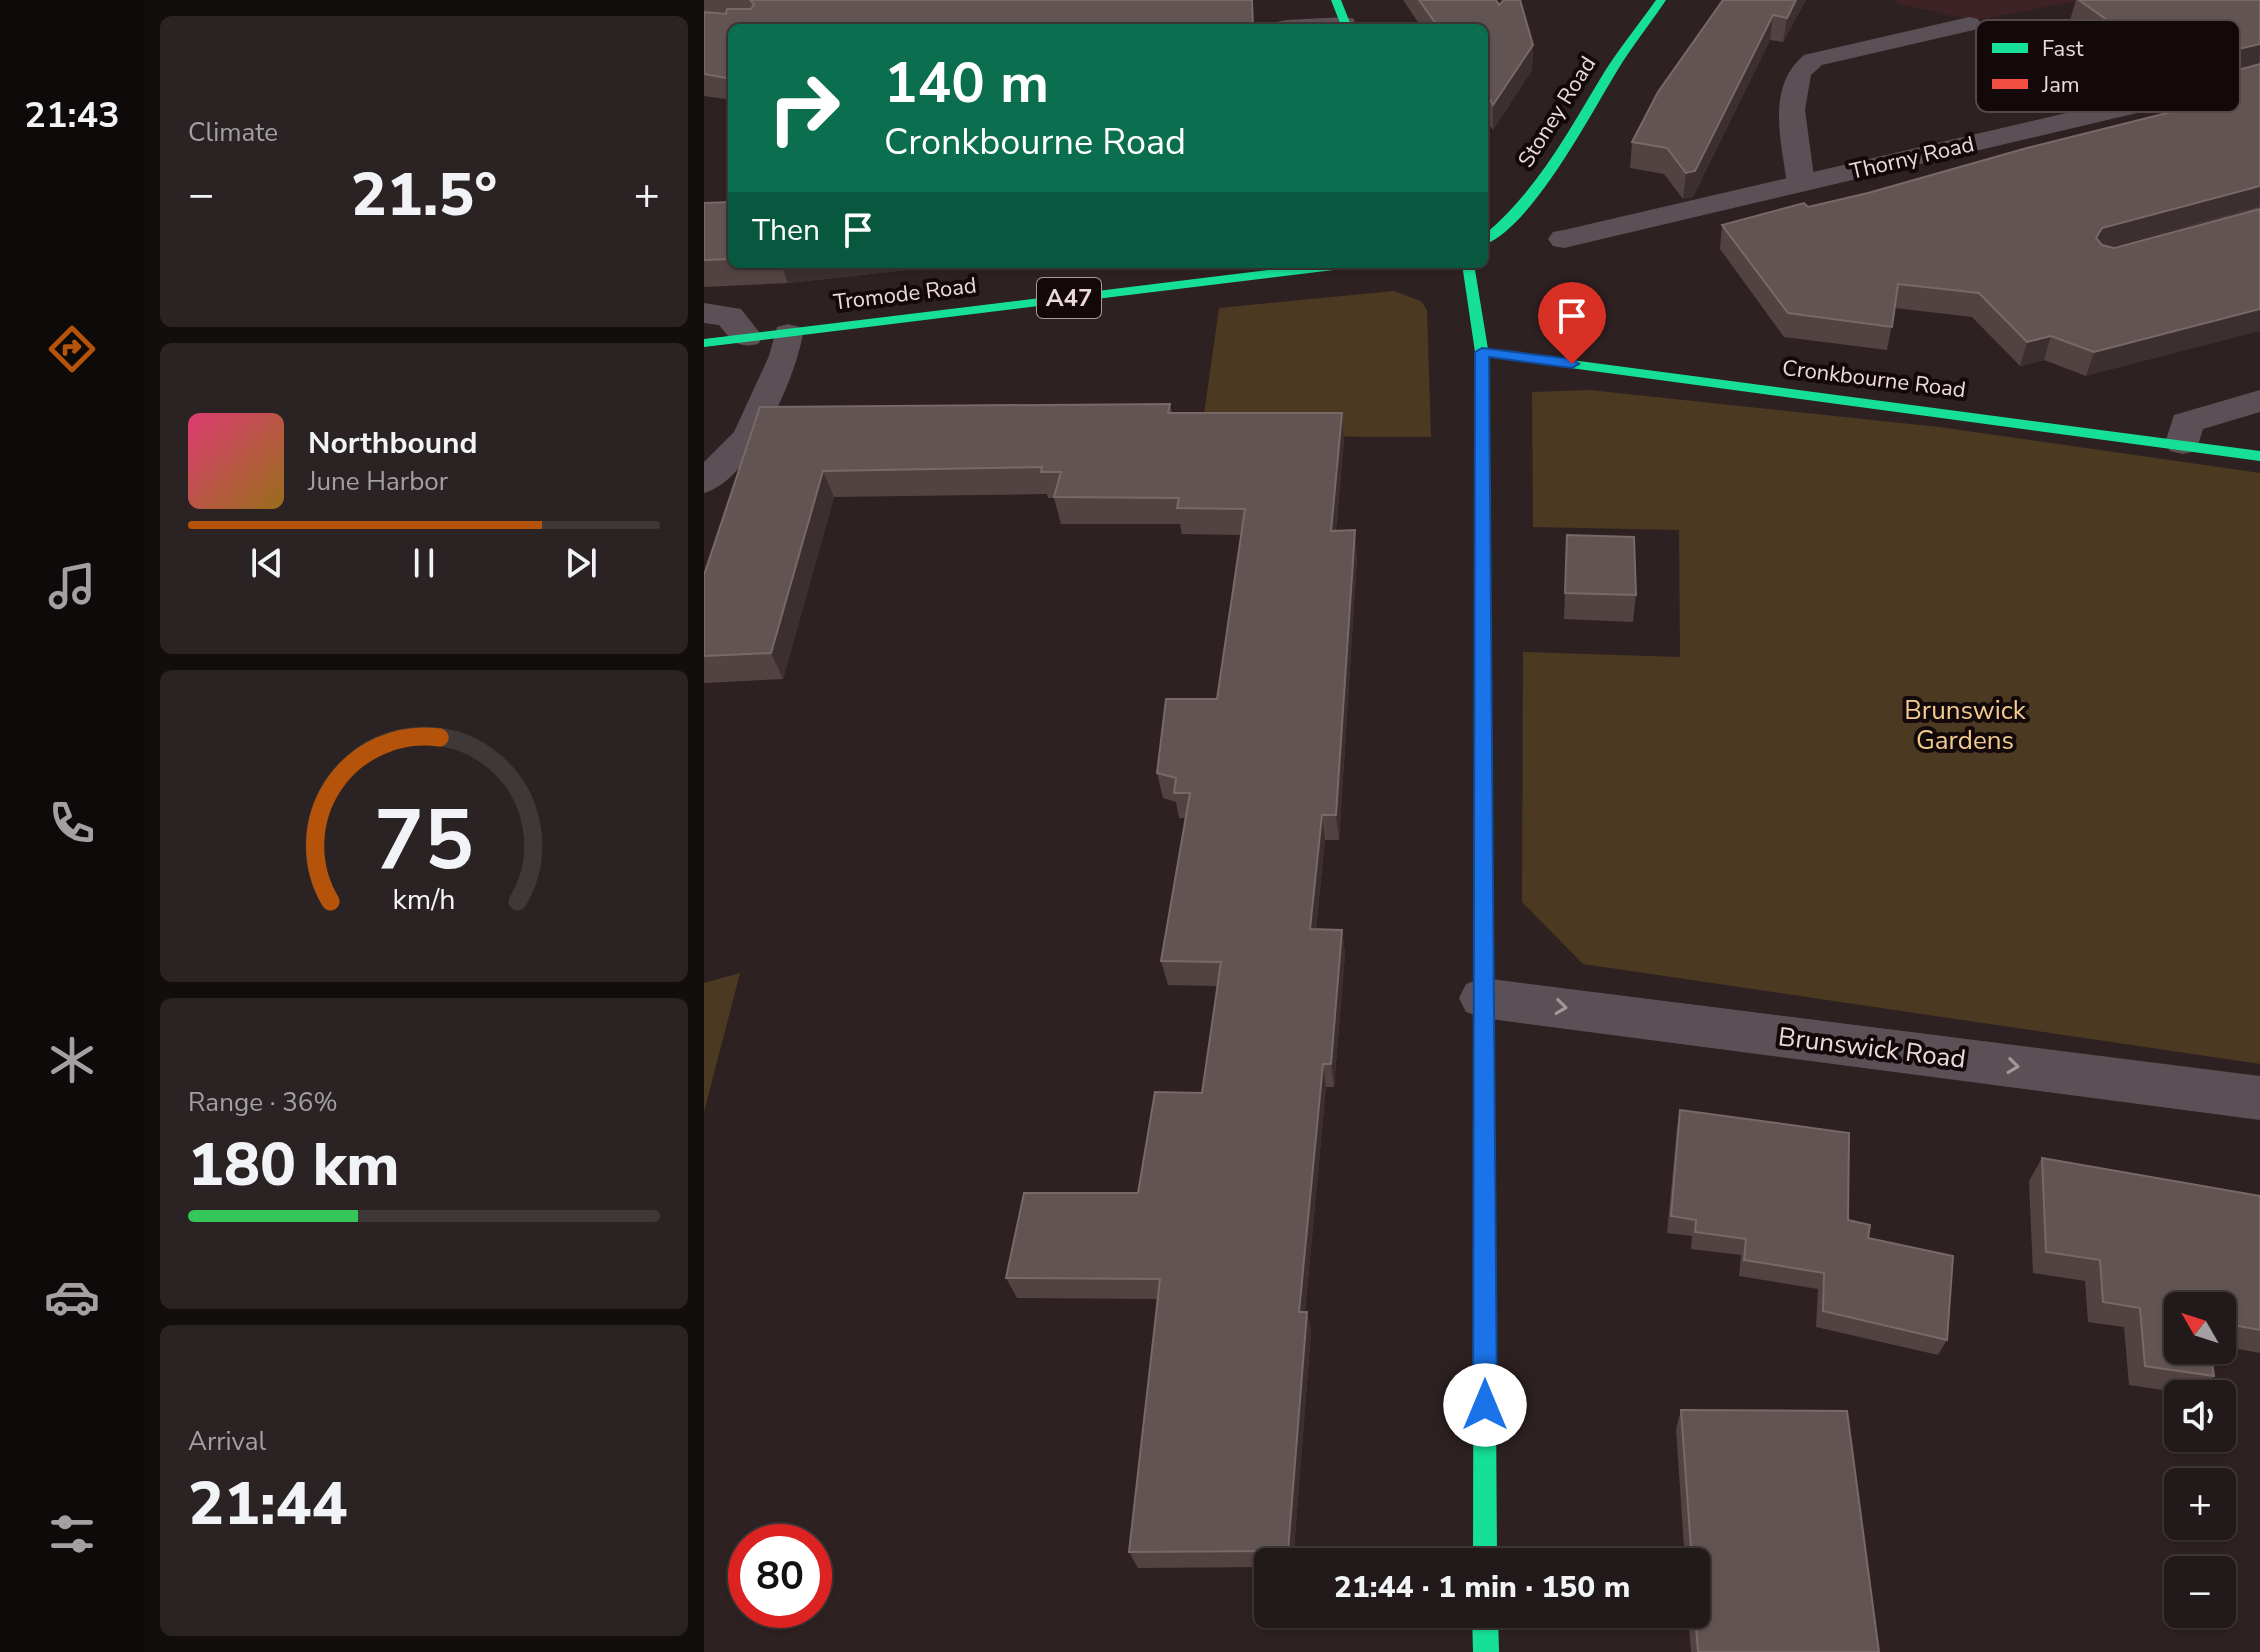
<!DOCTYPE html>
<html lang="en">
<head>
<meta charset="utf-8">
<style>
	:root { --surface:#22191a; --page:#2a2223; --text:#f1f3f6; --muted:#a2a0a2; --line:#3f3839; --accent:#b45309 }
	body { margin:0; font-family:"Nunito Sans",sans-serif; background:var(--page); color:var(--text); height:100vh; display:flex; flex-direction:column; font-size:30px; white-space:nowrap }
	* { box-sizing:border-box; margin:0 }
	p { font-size:26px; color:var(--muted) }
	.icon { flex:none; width:44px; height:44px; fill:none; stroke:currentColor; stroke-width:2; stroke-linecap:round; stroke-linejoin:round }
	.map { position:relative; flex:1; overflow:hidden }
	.drawer { display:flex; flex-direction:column; gap:16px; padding:16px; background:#130e0e; width:560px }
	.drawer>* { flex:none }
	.guide { position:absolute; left:24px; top:24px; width:760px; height:244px; border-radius:12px; box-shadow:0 2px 6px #0004,0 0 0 2px var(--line); background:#0b6e4f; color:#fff; overflow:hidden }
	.needle { width:52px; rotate:309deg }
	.buttons { position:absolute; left:1460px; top:1292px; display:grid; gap:16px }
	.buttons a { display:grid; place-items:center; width:72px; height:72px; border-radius:12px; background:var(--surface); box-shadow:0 2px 6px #0004,0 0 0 2px var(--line); font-size:40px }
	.speed { position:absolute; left:24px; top:1524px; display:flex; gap:16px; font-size:40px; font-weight:700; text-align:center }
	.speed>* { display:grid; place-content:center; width:104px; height:104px; border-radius:50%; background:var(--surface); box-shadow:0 2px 6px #0004,0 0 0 2px var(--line); line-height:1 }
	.speed .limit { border:12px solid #d22; background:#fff; color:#111 }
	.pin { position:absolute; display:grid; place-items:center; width:68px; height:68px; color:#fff; margin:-82px -34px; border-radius:50% 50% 50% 0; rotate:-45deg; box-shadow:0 0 8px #0007 }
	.pin .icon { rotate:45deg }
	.me { position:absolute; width:88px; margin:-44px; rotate:0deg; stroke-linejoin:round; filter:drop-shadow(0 0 6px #0008) }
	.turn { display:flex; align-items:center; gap:28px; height:168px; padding:0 24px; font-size:36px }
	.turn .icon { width:104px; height:104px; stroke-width:2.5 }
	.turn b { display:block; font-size:56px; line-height:68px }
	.then { display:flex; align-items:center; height:76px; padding:0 24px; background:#0003; gap:16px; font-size:30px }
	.big { font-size:60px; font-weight:800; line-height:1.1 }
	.drawer .card { flex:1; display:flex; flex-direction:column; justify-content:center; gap:12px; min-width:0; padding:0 28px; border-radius:12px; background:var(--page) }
	.drawer .dial { align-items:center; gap:0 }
	.dial svg { height:208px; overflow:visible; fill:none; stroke:var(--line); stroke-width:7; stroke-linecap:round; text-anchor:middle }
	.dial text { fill:var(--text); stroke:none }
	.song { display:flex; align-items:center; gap:24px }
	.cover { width:96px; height:96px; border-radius:12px; background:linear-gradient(135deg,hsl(340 70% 55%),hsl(40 70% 35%)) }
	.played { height:8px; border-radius:4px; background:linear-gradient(90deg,var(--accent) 75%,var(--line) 75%) }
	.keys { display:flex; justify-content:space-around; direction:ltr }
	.heat { display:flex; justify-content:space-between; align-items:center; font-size:44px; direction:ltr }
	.charge { height:12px; border-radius:6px; background:linear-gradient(90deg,#34c759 36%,var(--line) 0) }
	.trip { position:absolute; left:550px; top:1548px; width:456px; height:80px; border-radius:12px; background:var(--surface); box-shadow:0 2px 6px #0004,0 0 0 2px var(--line); font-weight:800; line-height:80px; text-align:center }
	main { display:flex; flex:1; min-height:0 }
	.tabs { display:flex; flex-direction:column; width:144px; justify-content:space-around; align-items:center; background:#0e0a0a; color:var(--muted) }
	.tabs .icon { width:56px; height:56px }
	.tabs .active { color:var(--accent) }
	.tabs b { font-size:36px; color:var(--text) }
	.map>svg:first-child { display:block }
	.built { fill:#3e2225 }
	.green { fill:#4b3921 }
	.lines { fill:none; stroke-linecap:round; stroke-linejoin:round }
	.lane { fill:#5c5057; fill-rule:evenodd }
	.street { fill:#5c5057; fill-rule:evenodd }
	.fast { fill:#16e098; fill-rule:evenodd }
	.jam { fill:#f24e42; fill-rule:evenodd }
	.wall { fill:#524342 }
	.shaded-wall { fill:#3c2f2f }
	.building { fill:#625453; stroke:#786968; stroke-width:2 }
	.oneway { stroke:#a49599 }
	.route { fill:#1a73e8; stroke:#114b97; stroke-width:2 }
	.labels { text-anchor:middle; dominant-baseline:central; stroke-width:8; stroke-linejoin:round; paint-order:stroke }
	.far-street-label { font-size:22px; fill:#ecdadb; stroke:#14090a }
	.shield { fill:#14090a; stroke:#ab9b9c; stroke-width:2 }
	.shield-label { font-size:24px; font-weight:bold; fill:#ecdadb }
	.park-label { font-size:26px; fill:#f2cc8e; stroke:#14090a }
	.street-label { font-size:26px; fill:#ecdadb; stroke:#14090a }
	.key { fill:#14090a; stroke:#554849; stroke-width:2 }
	.key-label { font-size:22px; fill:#ecdadb }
</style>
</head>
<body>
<main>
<nav class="tabs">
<b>21:43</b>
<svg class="icon active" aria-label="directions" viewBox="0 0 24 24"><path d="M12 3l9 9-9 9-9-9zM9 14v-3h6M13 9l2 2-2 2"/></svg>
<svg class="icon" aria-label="music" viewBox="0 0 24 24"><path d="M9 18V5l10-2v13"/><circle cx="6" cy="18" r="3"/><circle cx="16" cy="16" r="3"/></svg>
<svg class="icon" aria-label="phone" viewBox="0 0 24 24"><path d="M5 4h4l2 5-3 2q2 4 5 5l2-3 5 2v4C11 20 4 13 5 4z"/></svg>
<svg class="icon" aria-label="climate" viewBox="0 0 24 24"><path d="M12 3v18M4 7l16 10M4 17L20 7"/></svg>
<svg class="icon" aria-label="car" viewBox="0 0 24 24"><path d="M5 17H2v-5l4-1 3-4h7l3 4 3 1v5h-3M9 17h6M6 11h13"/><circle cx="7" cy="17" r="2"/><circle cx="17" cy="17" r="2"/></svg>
<svg class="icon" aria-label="filters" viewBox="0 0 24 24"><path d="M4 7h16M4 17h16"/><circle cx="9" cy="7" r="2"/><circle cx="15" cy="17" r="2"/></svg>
</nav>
<section class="drawer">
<div class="card"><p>Climate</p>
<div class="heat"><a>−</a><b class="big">21.5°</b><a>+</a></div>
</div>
<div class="card">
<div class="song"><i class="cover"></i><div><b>Northbound</b><p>June Harbor</p></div></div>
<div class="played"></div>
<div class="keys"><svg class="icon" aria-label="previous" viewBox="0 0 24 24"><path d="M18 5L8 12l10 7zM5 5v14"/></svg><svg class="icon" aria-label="pause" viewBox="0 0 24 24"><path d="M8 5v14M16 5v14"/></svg><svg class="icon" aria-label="next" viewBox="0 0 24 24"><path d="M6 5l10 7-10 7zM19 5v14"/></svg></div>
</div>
<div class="card dial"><svg viewBox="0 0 100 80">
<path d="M14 69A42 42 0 1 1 86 69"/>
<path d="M14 69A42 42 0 0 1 56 6" stroke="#b45309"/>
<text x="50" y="56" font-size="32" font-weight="700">75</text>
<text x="50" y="72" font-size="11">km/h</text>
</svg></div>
<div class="card"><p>Range · 36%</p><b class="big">180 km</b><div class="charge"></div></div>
<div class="card"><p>Arrival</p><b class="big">21:44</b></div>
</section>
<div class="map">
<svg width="1556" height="1652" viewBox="0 0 1556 1652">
	<rect width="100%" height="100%" fill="#2e2122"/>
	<path class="built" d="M1192,0H1380L1271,20L1193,4Z"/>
	<path class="green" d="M690,291L717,301L723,310L727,437L497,436L515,308Z
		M886,390L1235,427L1556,473V1064L879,964L818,902L819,652L976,657L975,530L829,527L828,392Z
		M36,973L0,1112V983Z"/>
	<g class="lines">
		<path class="lane" d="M1265,17L1274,19L1277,24L1274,29L1118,65L1107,75L1101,110L1111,184L1107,190H1087L1083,184C1077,140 1062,87 1100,55Z
			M84,324L95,327L99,333C92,378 47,480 0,493V462L30,432L65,356L73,327Z"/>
		<path class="street" d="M641,17L650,19L652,28H569L573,22L582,20Z
			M1556,68V84L860,248L849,246L844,239L849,232L860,230Z
			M0,303L37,309L59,337L54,344C33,349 27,340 15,325L0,323Z
			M1556,390V412L1499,429L1492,451L1479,454L1466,451L1461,443L1470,415Z
			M779,978L1556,1076V1120L779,1018L762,1012L755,998L762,984Z"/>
		<path class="fast" d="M627,0H637L648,28H638Z
			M952,0H962C946,24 928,46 913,71C886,115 828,227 780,245V235C834,190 865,130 901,71C917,46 935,24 952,0Z
			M614,264H652L646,268L0,347V339Z
			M758,264H770L784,349L1556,451V461L785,357L788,773L779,780L770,773L771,352Z
			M780,1069L787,1072L790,1078L793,1562H769L770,1078L773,1072Z
			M768,1614H794L795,1652H769Z"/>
		<path class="jam" d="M779,766L788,773L790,1078L787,1084L780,1087L773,1084L770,1078V773Z"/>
	</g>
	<path class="wall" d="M0,0H549L28,28V100L0,96Z
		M699,0H792L829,45L828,70L789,130L780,116V28H718Z
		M1019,0H1102L1079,42L1066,40L989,197L979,199L960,174L926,168L928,142Z
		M1372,0H1556V208L1405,247L1410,248L1556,209L1382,376L1340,360L1316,366L1268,317L1191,308L1183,350L1080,337L1016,249L1018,225L1164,193L1485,107L1482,105L1490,82L1537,69L1458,88L1366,20Z
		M28,202V264H204L203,270L84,283L0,287V203Z
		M466,404L468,413H638L640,439L632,530L653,557L635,840H621L612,929L638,930L641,954L630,1087H622L601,1312H603L607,1331L589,1562H564V1567L434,1568L425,1552L454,1299L313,1298L302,1278L434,1193L498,1093L514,986L464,985L457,961L482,818H475L472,802L459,798L453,773L513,699L537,535L478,534L476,524H357L350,498H344L343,494L130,497L79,679L0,683V575L56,407Z
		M863,535L932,595L929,622L860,619Z
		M976,1110L1144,1220L1164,1238L1243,1340L1234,1355L1112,1327L1114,1289L1035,1276L1037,1255L987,1249L988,1236L963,1233L973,1128Z
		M1338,1158L1556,1196V1353L1518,1346V1306H1474L1510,1376L1493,1394H1485L1425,1385L1420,1327L1384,1322L1381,1281L1329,1273L1325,1181Z
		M977,1410L1175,1652H987L984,1614H992V1562H981L972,1429Z"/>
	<path class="shaded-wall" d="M1092,0H1102L1079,42L1083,18Z
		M1069,15L1066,40L989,197L979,199L982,173Z
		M1556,44L1555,65L1458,88L1466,65Z
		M829,45L828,70L789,130V105Z
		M1556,186L1555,207L1390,251L1392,238L1398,228Z
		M77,264H204L203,270L84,283Z
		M1556,310V331L1382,376L1390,352Z
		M1347,336L1340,360L1316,366L1323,342Z
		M638,413L640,439L629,557L627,531Z
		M119,471L130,497L79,679L67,653Z
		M651,530L653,557L635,840L632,815Z
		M618,815L621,840L609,954L606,929Z
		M638,930L641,954L630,1087L627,1064Z
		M619,1064L622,1087L599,1331L595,1312Z
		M603,1312L607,1331L589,1562H588L584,1551Z"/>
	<path class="building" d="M46,0H548L549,28H28V79L0,74V12L22,14L23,9H47L50,4Z
		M715,0H792L795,5L800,0H816L829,45L789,105L780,90V28H735Z
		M1019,0H1092L1083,18L1069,15L991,171L982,173L963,148L928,142L954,92Z
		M1375,0H1556V44L1466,65Z
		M1556,64V186L1398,228L1392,238L1398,245L1410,248L1556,209V309L1390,352L1347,336L1323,342L1275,293L1194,284L1188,327L1084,313L1018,225L1100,203L1104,207L1164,193L1323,148L1515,100L1490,82Z
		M28,202V259L0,260V203Z
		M466,404L464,413H638L627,531L651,530L632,815H618L606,929L638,930L627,1064H619L595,1312H603L584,1551L425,1552L456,1279L302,1278L320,1193H434L451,1092L498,1093L517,962L457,961L486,793H470L472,778L453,773L462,699H513L541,509L473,508L475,498L350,497L357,472H337L338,467L119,471L67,653L0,656V575L56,407Z
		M863,535L930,537L932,595L861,593Z
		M976,1110L1145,1133L1144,1220L1166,1225L1164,1238L1249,1256L1243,1340L1119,1311L1120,1273L1040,1260L1042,1239L991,1232L992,1220L967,1216Z
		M1338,1158L1556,1196V1330L1518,1323V1306H1474V1350H1506L1510,1376L1441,1366L1436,1308L1399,1302L1396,1260L1342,1252Z
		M977,1410L1143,1411L1175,1652H994L991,1614H992V1562H988Z"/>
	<defs><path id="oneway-chevron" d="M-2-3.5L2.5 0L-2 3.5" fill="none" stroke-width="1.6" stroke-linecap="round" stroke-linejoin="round" transform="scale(2)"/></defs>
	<g class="oneway">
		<use href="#oneway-chevron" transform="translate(857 1007) rotate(7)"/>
		<use href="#oneway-chevron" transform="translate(1309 1066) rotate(7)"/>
	</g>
	<path class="route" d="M778,348L868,359L875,364L868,368L785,357L793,1405L789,1414L781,1417L773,1414L769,1405L771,352Z"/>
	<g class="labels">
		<g class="far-street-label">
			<text transform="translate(853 112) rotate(-58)">Stoney Road</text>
			<text transform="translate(1208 158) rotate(-13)">Thorny Road</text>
			<text transform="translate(201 294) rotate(-7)">Tromode Road</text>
			<text transform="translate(1170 379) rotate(7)">Cronkbourne Road</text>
		</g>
		<rect class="shield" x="333" y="278" width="64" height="40" rx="6"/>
		<g class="shield-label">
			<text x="365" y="298">A47</text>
		</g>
		<g class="park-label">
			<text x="1261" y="710">Brunswick<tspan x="1261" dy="30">Gardens</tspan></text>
		</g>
		<g class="street-label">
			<text transform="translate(1168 1048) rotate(7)">Brunswick Road</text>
		</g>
	</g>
	<rect x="1272" y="20" width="264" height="92" rx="12" class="key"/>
	<rect x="1288" y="43" width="36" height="10" fill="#16e098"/>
	<rect x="1288" y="79" width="36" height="10" fill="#f24e42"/>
	<g class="key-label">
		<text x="1338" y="56">Fast</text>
		<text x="1338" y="92">Jam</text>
	</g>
</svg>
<div class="buttons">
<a><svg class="needle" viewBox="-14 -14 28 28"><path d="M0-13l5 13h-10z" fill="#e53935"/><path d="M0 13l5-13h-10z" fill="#a2a0a2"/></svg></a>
<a><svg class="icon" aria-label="sound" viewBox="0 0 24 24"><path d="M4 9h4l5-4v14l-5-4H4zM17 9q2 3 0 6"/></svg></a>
<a>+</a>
<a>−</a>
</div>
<div class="speed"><div class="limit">80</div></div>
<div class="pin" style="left:868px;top:364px;background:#d93025"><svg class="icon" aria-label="arrive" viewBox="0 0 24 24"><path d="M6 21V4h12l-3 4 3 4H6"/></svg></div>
<svg class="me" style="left:781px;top:1405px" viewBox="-20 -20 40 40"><circle r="19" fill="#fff"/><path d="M0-13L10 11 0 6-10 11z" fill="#1a73e8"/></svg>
<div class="trip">21:44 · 1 min · 150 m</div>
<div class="guide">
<div class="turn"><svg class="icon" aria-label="right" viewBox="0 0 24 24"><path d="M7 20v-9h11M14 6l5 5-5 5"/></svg><div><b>140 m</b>Cronkbourne Road</div></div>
<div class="then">Then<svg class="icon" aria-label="arrive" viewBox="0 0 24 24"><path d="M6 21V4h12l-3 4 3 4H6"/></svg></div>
</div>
</div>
</main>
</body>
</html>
